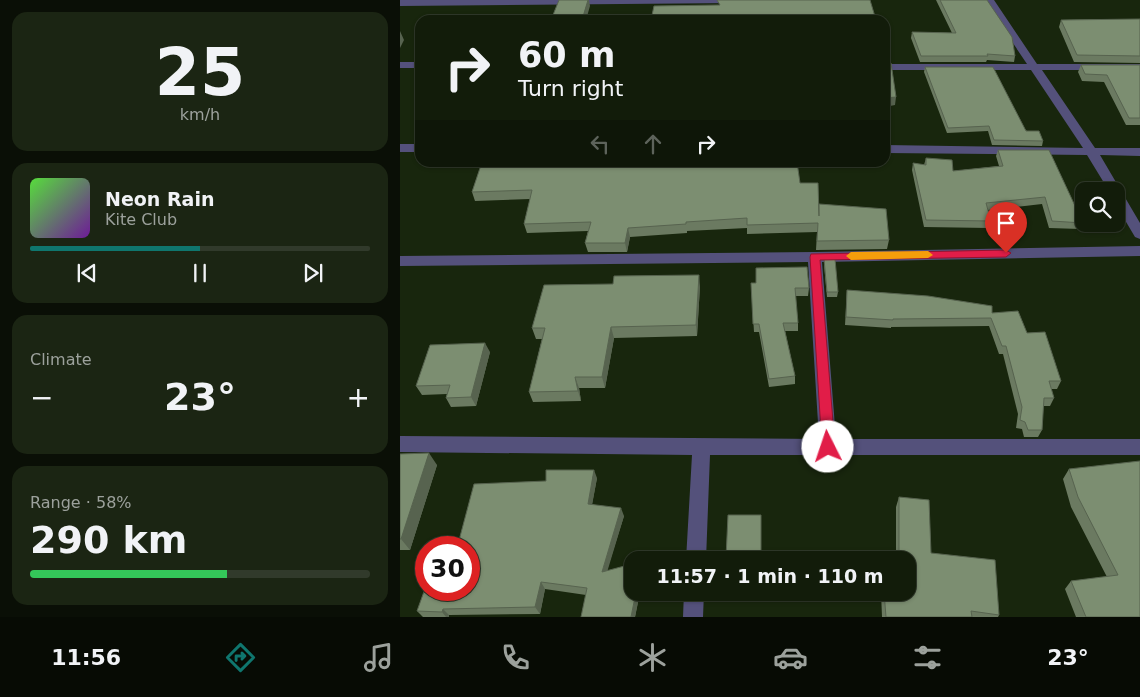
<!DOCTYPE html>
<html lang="en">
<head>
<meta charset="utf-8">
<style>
	:root { --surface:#121c0a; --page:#1b2513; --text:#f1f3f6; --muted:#9ca19c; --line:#313a2b; --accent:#0f766e }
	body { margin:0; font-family:"DejaVu Sans",sans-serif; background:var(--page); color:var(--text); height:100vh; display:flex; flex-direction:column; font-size:19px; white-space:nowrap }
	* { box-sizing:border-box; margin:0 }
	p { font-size:16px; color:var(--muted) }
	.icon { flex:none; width:28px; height:28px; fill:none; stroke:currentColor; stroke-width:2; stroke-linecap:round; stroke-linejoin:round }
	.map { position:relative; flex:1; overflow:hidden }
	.drawer { display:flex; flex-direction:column; gap:12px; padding:12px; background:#0a0f06; width:400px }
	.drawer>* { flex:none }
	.banner { position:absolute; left:15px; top:15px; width:475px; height:152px; border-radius:15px; box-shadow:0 1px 4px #0004,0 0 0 1px var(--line); background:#121c0a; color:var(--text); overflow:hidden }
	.buttons { position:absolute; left:675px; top:182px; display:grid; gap:10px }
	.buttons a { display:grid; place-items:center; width:50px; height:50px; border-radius:10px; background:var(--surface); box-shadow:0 1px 4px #0004,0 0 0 1px var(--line); font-size:25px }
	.speed { position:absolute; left:15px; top:536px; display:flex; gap:10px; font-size:25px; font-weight:700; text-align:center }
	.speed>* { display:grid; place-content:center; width:65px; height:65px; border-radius:50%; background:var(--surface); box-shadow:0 1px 4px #0004,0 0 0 1px var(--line); line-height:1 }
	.speed .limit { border:8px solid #d22; background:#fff; color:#111 }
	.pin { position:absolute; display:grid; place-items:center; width:42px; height:42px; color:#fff; margin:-51px -21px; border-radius:50% 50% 50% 0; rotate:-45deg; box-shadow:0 0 5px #0007 }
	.pin .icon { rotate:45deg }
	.me { position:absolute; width:55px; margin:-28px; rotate:356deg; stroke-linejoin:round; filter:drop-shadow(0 0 4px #0008) }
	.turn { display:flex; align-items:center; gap:18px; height:105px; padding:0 20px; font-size:22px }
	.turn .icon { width:65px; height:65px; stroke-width:2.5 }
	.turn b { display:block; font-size:35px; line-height:42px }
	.lanes { display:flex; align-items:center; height:48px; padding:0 20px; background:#0003; justify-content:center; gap:25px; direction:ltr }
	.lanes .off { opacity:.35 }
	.big { font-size:38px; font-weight:700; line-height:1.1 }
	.drawer .tile { flex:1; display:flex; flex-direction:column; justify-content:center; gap:8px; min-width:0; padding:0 18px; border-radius:15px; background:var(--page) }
	.drawer .dial { align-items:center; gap:0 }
	.dial b { font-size:65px; line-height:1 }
	.song { display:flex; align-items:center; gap:15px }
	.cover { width:60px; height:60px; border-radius:8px; background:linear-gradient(135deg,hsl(110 70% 55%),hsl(280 70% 35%)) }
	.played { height:5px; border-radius:2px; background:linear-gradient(90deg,var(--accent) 50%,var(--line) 50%) }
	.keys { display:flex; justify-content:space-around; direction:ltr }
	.heat { display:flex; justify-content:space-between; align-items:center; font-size:28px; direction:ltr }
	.charge { height:8px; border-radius:4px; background:linear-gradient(90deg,#34c759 58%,var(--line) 0) }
	.trip { position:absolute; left:224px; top:551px; width:292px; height:50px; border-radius:15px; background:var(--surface); box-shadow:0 1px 4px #0004,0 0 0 1px var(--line); font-weight:700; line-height:50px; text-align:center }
	.menu { display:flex; height:80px; justify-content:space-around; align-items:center; background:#070b04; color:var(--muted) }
	.menu .icon { width:35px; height:35px }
	.menu .active { color:var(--accent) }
	.menu b { font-size:22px; color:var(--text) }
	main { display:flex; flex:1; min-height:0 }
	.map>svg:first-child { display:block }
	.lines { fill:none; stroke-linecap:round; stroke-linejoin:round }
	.minor { fill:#54517b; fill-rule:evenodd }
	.wall { fill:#6b7a61 }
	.shaded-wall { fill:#57634f }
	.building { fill:#7c8e71; stroke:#57634f }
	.route { fill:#e11d48; stroke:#92132f }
	.slow { fill:#f59e0b }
</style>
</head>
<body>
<main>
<section class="drawer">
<div class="tile dial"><b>25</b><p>km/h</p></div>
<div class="tile">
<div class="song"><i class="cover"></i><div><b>Neon Rain</b><p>Kite Club</p></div></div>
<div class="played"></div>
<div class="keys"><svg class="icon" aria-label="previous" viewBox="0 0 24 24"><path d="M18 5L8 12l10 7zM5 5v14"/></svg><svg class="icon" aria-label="pause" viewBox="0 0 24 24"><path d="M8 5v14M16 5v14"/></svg><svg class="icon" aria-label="next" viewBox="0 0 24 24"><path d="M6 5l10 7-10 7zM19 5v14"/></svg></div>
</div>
<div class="tile"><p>Climate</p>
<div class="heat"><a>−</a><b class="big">23°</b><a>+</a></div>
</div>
<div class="tile"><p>Range · 58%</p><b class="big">290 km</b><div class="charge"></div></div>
</section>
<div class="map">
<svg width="740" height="617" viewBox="0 0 740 617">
	<rect width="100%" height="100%" fill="#18260d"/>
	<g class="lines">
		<path class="minor" d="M0,0H341L336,3L0,6Z
			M584,0H594L637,64H740V70H642L695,148H740V156L700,155L740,223V239L735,237L716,205V191H709L687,155L485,153V145L683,148L631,70H485V64H627Z
			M0,62H20V68H0Z
			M0,144H20V152H0Z
			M740,246V256L422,262L436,439H740V455H310L306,560H286L292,455L0,452V436L419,439L408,262L0,266V256L415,252Z
			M284,592H304L303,617H283Z"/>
	</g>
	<path class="wall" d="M536,0H587L615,56L614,62L587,60L586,62H520L511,38L512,32L552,33Z
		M740,19V63L674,62L659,27L661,20Z
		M681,65H740V125H726L704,82L682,81L678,72Z
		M525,67L643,141L642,146L592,145L588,131L547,133L524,72Z
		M598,150L683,223L680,229L649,228L642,204L588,210L591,221L589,228L524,227L512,170L513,163L524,165L526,158L553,171L599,166L596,156Z
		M55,162H206L207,165L400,183L419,216L489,240L487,249L416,250L417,232L347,234V228L287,231V233L230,237L227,252H188L185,243L188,231L127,233L124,224L130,199L75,201L72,192L81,166L57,167Z
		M424,259L438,292L437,297H427L424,264Z
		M351,283L409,288L408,296H395L398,323V331H385L395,376V384L369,387L359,332H354Z
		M300,286L297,336L214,338L205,388H179L181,401L133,402L129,392L142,339H136L132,328Z
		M447,290L592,313L627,333L661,381L657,389H651L654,398L650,406H643L642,430L638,437H624L622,429L616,428L618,414L603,354H599L589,326L491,327V328L445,325Z
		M90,352L76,406L51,407L46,398L47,394L22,395L16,386Z
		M0,454L37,465L10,550H0Z
		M669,469L740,617H676L665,589L671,581L707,577L671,507L663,479Z
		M197,478L192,504L224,516L207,570L240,592L235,617H181L186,595L145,589L140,614L49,615V617H23L17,611Z
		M499,497L531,553L599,615L598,617H482L481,592H508V560H496V507Z
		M361,515V560H327L326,558Z"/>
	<path class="shaded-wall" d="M188,0H189L190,6L186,20H182Z
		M0,31L4,40L0,48Z
		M485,54H489L488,62H485Z
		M496,97L495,105L485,107V98Z
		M228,228L230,237L227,252L225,243Z
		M299,275L300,286L297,336L296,325Z
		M211,327L214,338L205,388L202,377Z
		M85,343L90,352L76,406L71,397Z
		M175,377L179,388L181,401L178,391Z
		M29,453L37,465L10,550L1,539Z
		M194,470L197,478L191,511L188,504Z
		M221,508L224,516L205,579L202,572Z
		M141,582L145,589L140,614L135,607Z
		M236,592H240L235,617H231Z
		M43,609L49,615V617H46L42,612Z"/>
	<path class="building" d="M159,0H188L182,20H151Z
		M317,0H470L476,20H251L254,6L320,5Z
		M540,0H587L612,37L615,56L587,54L588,56H521L512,32L556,33Z
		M740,19V56L677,55L661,20Z
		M485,29L489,54H485Z
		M485,62L491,63L496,97L485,98Z
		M681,65H740V118H729L707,75L685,74Z
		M525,67H593L626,131H639L643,141L594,140L589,126L548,128Z
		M598,150H649L683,223L652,221L645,197L586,203L591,221L526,220L513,163L526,165V158L552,160L553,171L603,166Z
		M82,162H204V165L288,162H397L400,183H418L419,216V204L486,209L489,240L417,241L418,223L347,225V218L286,222V224L228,228L225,243H185L191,222L124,224L132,190L72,192Z
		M424,259H435L438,292H427Z
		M407,267L409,288H395L398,323H383L395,376L369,379L359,324H353L351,283H356V268Z
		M299,275L296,325L211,327L202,377H175L178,391L129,392L145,328H132L144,285L213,284L214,276Z
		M447,290L528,296L592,306V313L618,311L627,333L645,332L661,381H649L654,398H644L642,430H628L625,422L620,420L622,407L606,346H602L591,318L493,319V320L446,317Z
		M85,343L71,397L46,398L50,385L16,386L30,345Z
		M29,453L1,539H0V454Z
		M740,461V617H686L671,581L718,575L678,497L669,469Z
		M146,470H194L188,504L221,508L202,572L232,564V592H236L231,617H181L187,588L141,582L135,607L43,609L42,612L17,611L26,586V590H69V548H57L74,484L146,481Z
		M499,497L529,500L531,553L595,560L599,615L571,611L572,617H486L484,592H508V560H499Z
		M328,515H361V558H326Z"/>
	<path class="route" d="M606,250L611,253L606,257L420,260L435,447L433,451L428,453L424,451L422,447L410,257L411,254Z"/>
	<path class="slow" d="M528,251L533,255L528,258L451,260L446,256L451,252Z"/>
</svg>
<div class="buttons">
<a><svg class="icon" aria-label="search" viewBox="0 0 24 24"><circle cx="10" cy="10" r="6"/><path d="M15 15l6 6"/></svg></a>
</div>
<div class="speed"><div class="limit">30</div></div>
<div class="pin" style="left:606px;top:253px;background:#d93025"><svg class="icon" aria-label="arrive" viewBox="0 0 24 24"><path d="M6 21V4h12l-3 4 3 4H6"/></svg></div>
<svg class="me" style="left:428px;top:447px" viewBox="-20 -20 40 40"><circle r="19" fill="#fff"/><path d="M0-13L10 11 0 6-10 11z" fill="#e11d48"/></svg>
<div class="trip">11:57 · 1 min · 110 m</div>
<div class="banner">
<div class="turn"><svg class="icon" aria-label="right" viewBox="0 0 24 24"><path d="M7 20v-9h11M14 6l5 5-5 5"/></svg><div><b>60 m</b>Turn right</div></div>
<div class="lanes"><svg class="icon off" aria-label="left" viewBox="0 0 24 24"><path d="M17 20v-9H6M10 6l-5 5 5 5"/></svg><svg class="icon off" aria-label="ahead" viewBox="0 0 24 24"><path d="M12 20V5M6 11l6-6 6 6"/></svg><svg class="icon" aria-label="right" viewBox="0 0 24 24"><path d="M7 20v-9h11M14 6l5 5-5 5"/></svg></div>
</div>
</div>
</main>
<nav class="menu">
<b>11:56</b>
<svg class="icon active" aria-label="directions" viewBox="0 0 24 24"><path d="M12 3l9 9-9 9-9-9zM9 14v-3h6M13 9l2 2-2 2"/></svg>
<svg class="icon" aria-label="music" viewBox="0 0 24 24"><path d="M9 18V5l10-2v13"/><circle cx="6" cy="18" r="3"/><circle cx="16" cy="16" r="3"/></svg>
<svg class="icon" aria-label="phone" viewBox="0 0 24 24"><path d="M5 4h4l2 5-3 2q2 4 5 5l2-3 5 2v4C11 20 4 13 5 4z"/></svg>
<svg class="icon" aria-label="climate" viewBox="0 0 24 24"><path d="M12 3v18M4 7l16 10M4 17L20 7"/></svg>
<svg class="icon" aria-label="car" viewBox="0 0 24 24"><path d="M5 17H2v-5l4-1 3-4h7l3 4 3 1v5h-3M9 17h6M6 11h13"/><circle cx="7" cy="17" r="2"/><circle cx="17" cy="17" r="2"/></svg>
<svg class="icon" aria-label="filters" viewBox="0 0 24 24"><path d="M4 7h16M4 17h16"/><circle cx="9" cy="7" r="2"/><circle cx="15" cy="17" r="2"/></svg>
<b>23°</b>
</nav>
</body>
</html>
